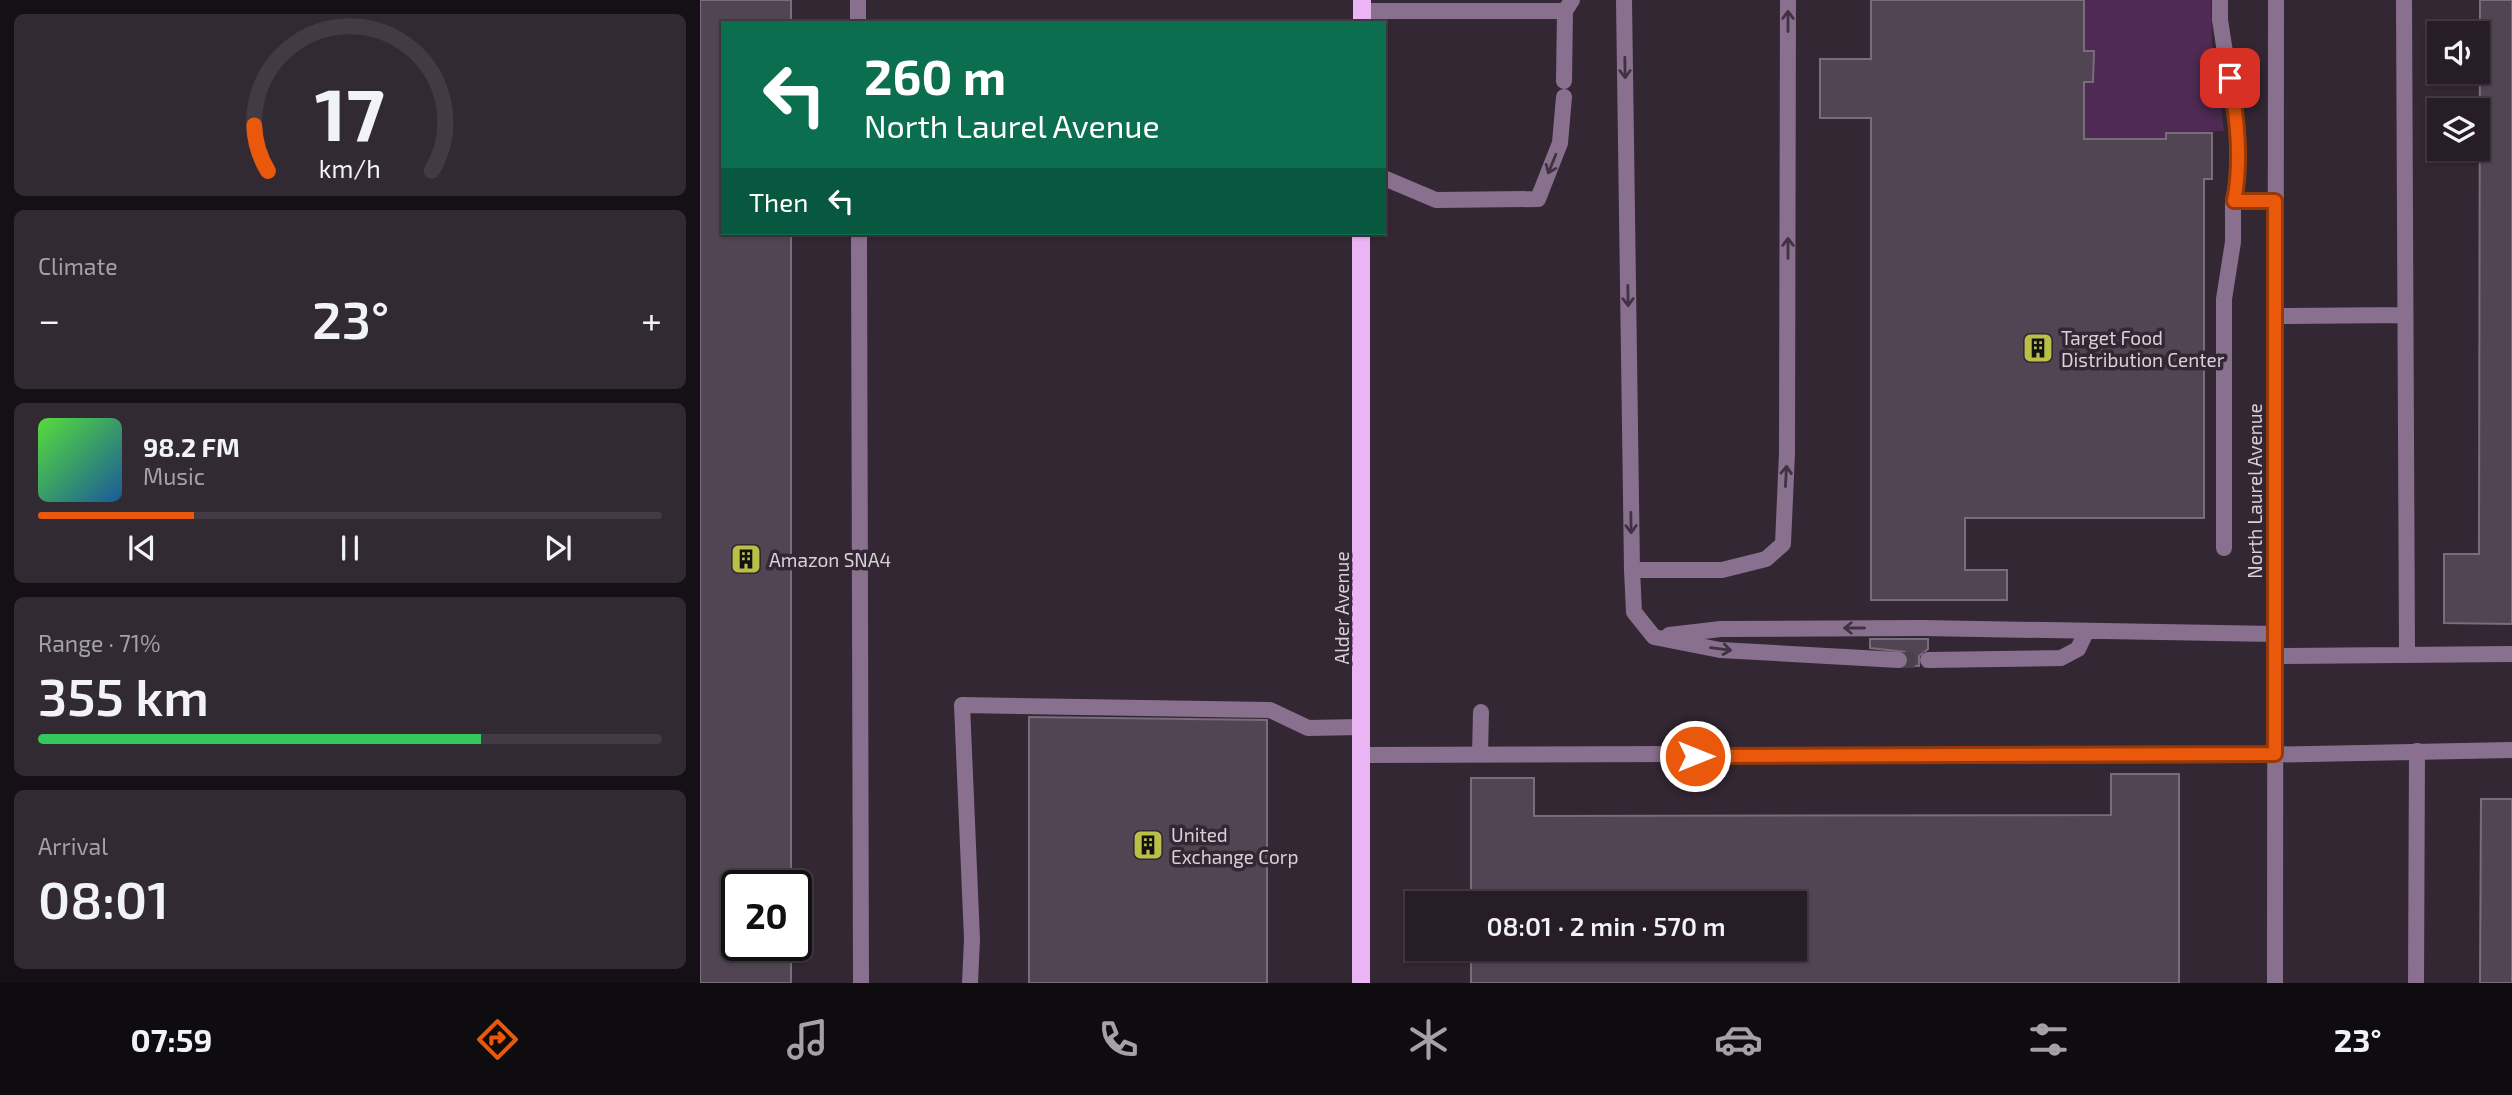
<!DOCTYPE html>
<html lang="en">
<head>
<meta charset="utf-8">
<style>
	:root { --surface:#261d26; --page:#322a32; --text:#f1f3f6; --muted:#a4a2a7; --line:#423b43; --accent:#ea580c }
	body { margin:0; font-family:"Exo 2",sans-serif; background:var(--page); color:var(--text); height:100vh; display:flex; flex-direction:column; font-size:26px; white-space:nowrap }
	* { box-sizing:border-box; margin:0 }
	p { font-size:23px; color:var(--muted) }
	.icon { flex:none; width:38px; height:38px; fill:none; stroke:currentColor; stroke-width:2; stroke-linecap:round; stroke-linejoin:round }
	.map { position:relative; flex:1; overflow:hidden }
	.drawer { display:flex; flex-direction:column; gap:14px; padding:14px; background:#151015; width:700px }
	.drawer>* { flex:none }
	.guide { position:absolute; left:21px; top:21px; width:665px; height:214px; border-radius:0px; box-shadow:0 2px 5px #0004,0 0 0 2px var(--line); background:#0b6e4f; color:#fff; overflow:hidden }
	.tools { position:absolute; left:1727px; top:21px; display:grid; gap:14px }
	.tools a { display:grid; place-items:center; width:63px; height:63px; border-radius:0px; background:var(--surface); box-shadow:0 2px 5px #0004,0 0 0 2px var(--line); font-size:35px }
	.speed { position:absolute; left:21px; top:870px; display:flex; gap:14px; font-size:35px; font-weight:700; text-align:center }
	.speed>* { display:grid; place-content:center; width:91px; height:91px; border-radius:50%; background:var(--surface); box-shadow:0 2px 5px #0004,0 0 0 2px var(--line); line-height:1 }
	.speed .limit { border:4px solid #111; border-radius:10px; background:#fff; color:#111 }
	.pin { position:absolute; display:grid; place-items:center; width:60px; height:60px; color:#fff; margin:-30px; border-radius:14px; box-shadow:0 4px 10px #0006 }
	.me { position:absolute; width:77px; margin:-38px; rotate:90deg; stroke-linejoin:round; filter:drop-shadow(0 0 5px #0008) }
	.turn { display:flex; align-items:center; gap:24px; height:147px; padding:0 28px; font-size:32px }
	.turn .icon { width:91px; height:91px; stroke-width:2.5 }
	.turn b { display:block; font-size:49px; line-height:60px }
	.then { display:flex; align-items:center; height:66px; padding:0 28px; background:#0003; gap:14px; font-size:26px }
	.big { font-size:52px; font-weight:600; line-height:1.1 }
	.drawer .tile { flex:1; display:flex; flex-direction:column; justify-content:center; gap:10px; min-width:0; padding:0 24px; border-radius:10px; background:var(--page) }
	.drawer .dial { align-items:center; gap:0 }
	.dial svg { height:182px; overflow:visible; fill:none; stroke:var(--line); stroke-width:7; stroke-linecap:round; text-anchor:middle }
	.dial text { fill:var(--text); stroke:none }
	.song { display:flex; align-items:center; gap:21px }
	.cover { width:84px; height:84px; border-radius:10px; background:linear-gradient(135deg,hsl(110 70% 55%),hsl(210 70% 35%)) }
	.played { height:7px; border-radius:4px; background:linear-gradient(90deg,var(--accent) 25%,var(--line) 25%) }
	.keys { display:flex; justify-content:space-around; direction:ltr }
	.heat { display:flex; justify-content:space-between; align-items:center; font-size:38px; direction:ltr }
	.charge { height:10px; border-radius:5px; background:linear-gradient(90deg,#34c759 71%,var(--line) 0) }
	.trip { position:absolute; left:705px; top:891px; width:402px; height:70px; border-radius:0px; background:var(--surface); box-shadow:0 2px 5px #0004,0 0 0 2px var(--line); font-weight:600; line-height:70px; text-align:center }
	.menu { display:flex; height:112px; justify-content:space-around; align-items:center; background:#0f0c0f; color:var(--muted) }
	.menu .icon { width:49px; height:49px }
	.menu .active { color:var(--accent) }
	.menu b { font-size:32px; color:var(--text) }
	main { display:flex; flex:1; min-height:0 }
	.map>svg:first-child { display:block }
	.green { fill:#4f2a54 }
	.building { fill:#514553; stroke:#796c7b; stroke-width:2 }
	.lines { fill:none; stroke-linecap:round; stroke-linejoin:round }
	.minor-tunnel { stroke:#4b404c; stroke-width:16; stroke-dasharray:16 8; stroke-linecap:butt }
	.minor { stroke:#8a708f; stroke-width:16 }
	.major { stroke:#ebb4f4; stroke-width:18 }
	.oneway { stroke:#3f3241 }
	.route-casing { stroke:#983908; stroke-width:18 }
	.route { stroke:#ea580c; stroke-width:12 }
	.labels { text-anchor:middle; dominant-baseline:central; stroke-width:7; stroke-linejoin:round; paint-order:stroke }
	.poi-label { font-size:19px; fill:#d8d1d9; stroke:#322733; text-anchor:start }
	.street-label { font-size:19px; fill:#d8d1d9; stroke:#322733 }
</style>
</head>
<body>
<main>
<section class="drawer">
<div class="tile dial"><svg viewBox="0 0 100 80">
<path d="M14 69A42 42 0 1 1 86 69"/>
<path d="M14 69A42 42 0 0 1 8 49" stroke="#ea580c"/>
<text x="50" y="56" font-size="32" font-weight="700">17</text>
<text x="50" y="72" font-size="11">km/h</text>
</svg></div>
<div class="tile"><p>Climate</p>
<div class="heat"><a>−</a><b class="big">23°</b><a>+</a></div>
</div>
<div class="tile">
<div class="song"><i class="cover"></i><div><b>98.2 FM</b><p>Music</p></div></div>
<div class="played"></div>
<div class="keys"><svg class="icon" aria-label="previous" viewBox="0 0 24 24"><path d="M18 5L8 12l10 7zM5 5v14"/></svg><svg class="icon" aria-label="pause" viewBox="0 0 24 24"><path d="M8 5v14M16 5v14"/></svg><svg class="icon" aria-label="next" viewBox="0 0 24 24"><path d="M6 5l10 7-10 7zM19 5v14"/></svg></div>
</div>
<div class="tile"><p>Range · 71%</p><b class="big">355 km</b><div class="charge"></div></div>
<div class="tile"><p>Arrival</p><b class="big">08:01</b></div>
</section>
<div class="map">
<svg width="1812" height="983" viewBox="0 0 1812 983">
	<rect width="100%" height="100%" fill="#322733"/>
	<path class="green" d="M1384,0H1511L1512,45L1524,131L1467,133L1466,139H1384V82H1393L1394,52L1384,51Z"/>
	<path class="building" d="M0,0H91V23H23V233H91V886H37V945H91V983H0Z
		M1171,0H1384V51H1394L1393,82H1384V139H1466V133H1512V179H1504V518H1265V570H1307V600H1171V118H1120V59H1171Z
		M1780,0H1812V624L1744,623V554H1779Z
		M1170,639H1228V649L1219,656V666H1208L1209,660L1205,652L1170,648Z
		M329,717L567,720V983H329Z
		M1411,774H1479V983H771V948H1096V903H771V778H834V816L1411,815Z
		M1781,799H1812V983H1780Z"/>
	<g class="lines">
		<path class="minor-tunnel" d="M1199,660H1228"/>
		<path class="minor" d="M158,0V23
			M924,0L932,570
			M1088,0L1087,453L1083,544L1066,559L1022,570H932L934,612L954,637L1020,650L1199,660
			M1520,0V20L1537,129V182L1533,201V242L1524,299V548
			M1704,0L1707,655
			M662,11H865
			M864,81L865,11L872,0
			M684,178L736,200L838,199L860,143L864,97
			M1533,201H1575
			M159,233L161,983
			M1575,316L1705,315
			M969,635L1021,629L1222,628L1575,634
			M1575,656L1812,654
			M1228,660L1361,658L1378,649L1386,632
			M780,754L781,712
			M663,755L974,754
			M995,756L1555,755L1812,750
			M270,983L272,939L262,705L570,710L608,728L662,727
			M1575,983L1576,0
			M1716,983L1717,751"/>
		<path class="major" d="M662,23V0
			M661,983V233"/>
	</g>
	<defs><path id="oneway-shaft" d="M-6 0H5M1.5-3L5.5 0L1.5 3" fill="none" stroke-width="1.6" stroke-linecap="round" stroke-linejoin="round" transform="scale(1.75)"/></defs>
	<g class="oneway">
		<use href="#oneway-shaft" transform="translate(1088 21) rotate(-90)"/>
		<use href="#oneway-shaft" transform="translate(925 68) rotate(89)"/>
		<use href="#oneway-shaft" transform="translate(852 164) rotate(112)"/>
		<use href="#oneway-shaft" transform="translate(1088 248) rotate(-90)"/>
		<use href="#oneway-shaft" transform="translate(928 296) rotate(89)"/>
		<use href="#oneway-shaft" transform="translate(1086 476) rotate(-87)"/>
		<use href="#oneway-shaft" transform="translate(931 523) rotate(89)"/>
		<use href="#oneway-shaft" transform="translate(1154 628) rotate(180)"/>
		<use href="#oneway-shaft" transform="translate(1021 649) rotate(7)"/>
	</g>
	<g class="lines">
		<g class="route-casing">
			<path id="route" d="M995,756L1575,754V201H1534C1542,161 1537,118 1530,78"/>
		</g>
		<use href="#route" class="route"/>
	</g>
	<defs>
		<g id="building-square" transform="scale(1.575)"><rect x="-9" y="-9" width="18" height="18" rx="4" fill="#bac045" stroke="#322733"/><path d="M-4-6H4V6H1V3H-1V6H-4ZM-2.5-4.3h1.7v1.8h-1.7ZM.8-4.3h1.7v1.8H.8ZM-2.5-1h1.7V.8h-1.7ZM.8-1h1.7V.8H.8Z" fill="#111"/></g>
	</defs>
	<g fill-rule="evenodd">
		<use href="#building-square" x="1338" y="348"/>
		<use href="#building-square" x="46" y="559"/>
		<use href="#building-square" x="448" y="845"/>
	</g>
	<g class="labels">
		<g class="poi-label">
			<text x="1361" y="337">Target Food<tspan x="1361" dy="22">Distribution Center</tspan></text>
			<text x="69" y="559">Amazon SNA4</text>
			<text x="471" y="834">United<tspan x="471" dy="22">Exchange Corp</tspan></text>
		</g>
		<g class="street-label">
			<text transform="translate(1554 491) rotate(-90)">North Laurel Avenue</text>
			<text transform="translate(641 608) rotate(-90)">Alder Avenue</text>
		</g>
	</g>
</svg>
<div class="tools">
<a><svg class="icon" aria-label="sound" viewBox="0 0 24 24"><path d="M4 9h4l5-4v14l-5-4H4zM17 9q2 3 0 6"/></svg></a>
<a><svg class="icon" aria-label="layers" viewBox="0 0 24 24"><path d="M12 4l9 5-9 5-9-5zM3 14l9 5 9-5"/></svg></a>
</div>
<div class="speed"><div class="limit">20</div></div>
<div class="pin" style="left:1530px;top:78px;background:#d93025"><svg class="icon" aria-label="arrive" viewBox="0 0 24 24"><path d="M6 21V4h12l-3 4 3 4H6"/></svg></div>
<svg class="me" style="left:995px;top:756px" viewBox="-20 -20 40 40"><circle r="17" fill="#ea580c" stroke="#fff" stroke-width="3"/><path d="M0-11L8 9 0 5-8 9z" fill="#fff"/></svg>
<div class="trip">08:01 · 2 min · 570 m</div>
<div class="guide">
<div class="turn"><svg class="icon" aria-label="left" viewBox="0 0 24 24"><path d="M17 20v-9H6M10 6l-5 5 5 5"/></svg><div><b>260 m</b>North Laurel Avenue</div></div>
<div class="then">Then<svg class="icon" aria-label="left" viewBox="0 0 24 24"><path d="M17 20v-9H6M10 6l-5 5 5 5"/></svg></div>
</div>
</div>
</main>
<nav class="menu">
<b>07:59</b>
<svg class="icon active" aria-label="directions" viewBox="0 0 24 24"><path d="M12 3l9 9-9 9-9-9zM9 14v-3h6M13 9l2 2-2 2"/></svg>
<svg class="icon" aria-label="music" viewBox="0 0 24 24"><path d="M9 18V5l10-2v13"/><circle cx="6" cy="18" r="3"/><circle cx="16" cy="16" r="3"/></svg>
<svg class="icon" aria-label="phone" viewBox="0 0 24 24"><path d="M5 4h4l2 5-3 2q2 4 5 5l2-3 5 2v4C11 20 4 13 5 4z"/></svg>
<svg class="icon" aria-label="climate" viewBox="0 0 24 24"><path d="M12 3v18M4 7l16 10M4 17L20 7"/></svg>
<svg class="icon" aria-label="car" viewBox="0 0 24 24"><path d="M5 17H2v-5l4-1 3-4h7l3 4 3 1v5h-3M9 17h6M6 11h13"/><circle cx="7" cy="17" r="2"/><circle cx="17" cy="17" r="2"/></svg>
<svg class="icon" aria-label="filters" viewBox="0 0 24 24"><path d="M4 7h16M4 17h16"/><circle cx="9" cy="7" r="2"/><circle cx="15" cy="17" r="2"/></svg>
<b>23°</b>
</nav>
</body>
</html>
